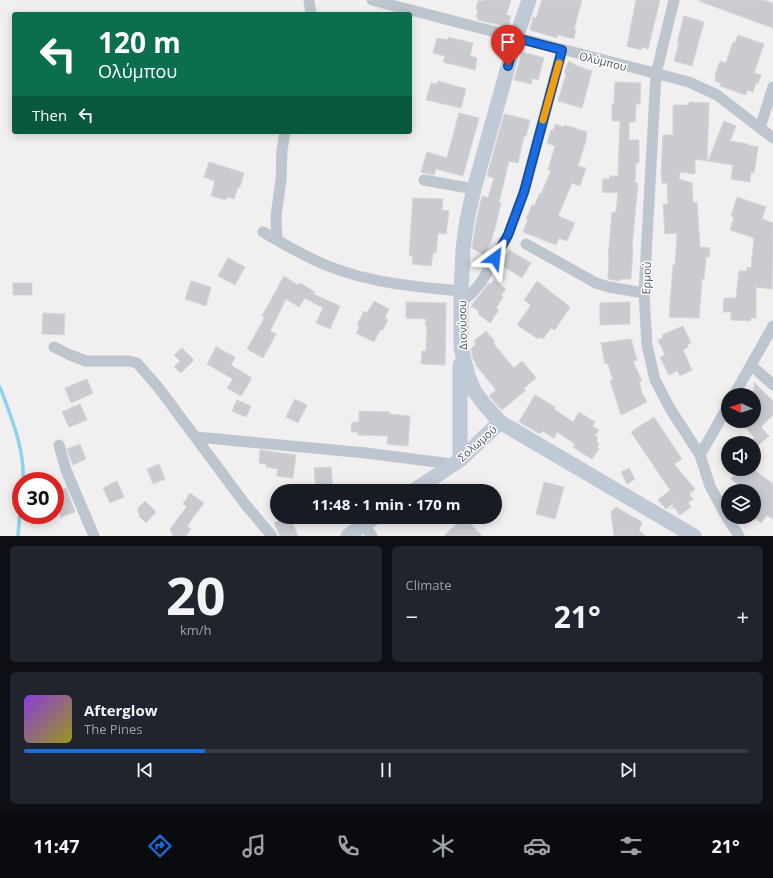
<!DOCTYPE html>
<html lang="en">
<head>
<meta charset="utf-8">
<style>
	:root { --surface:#171b24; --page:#20242c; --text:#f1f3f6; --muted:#9ea1a6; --line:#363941; --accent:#196ce1 }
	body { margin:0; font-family:"Open Sans",sans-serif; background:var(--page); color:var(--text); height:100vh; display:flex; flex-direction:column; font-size:15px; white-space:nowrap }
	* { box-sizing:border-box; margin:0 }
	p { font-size:13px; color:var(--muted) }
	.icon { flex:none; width:22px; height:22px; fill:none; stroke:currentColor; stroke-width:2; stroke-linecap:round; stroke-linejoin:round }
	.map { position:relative; height:536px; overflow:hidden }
	.panel { display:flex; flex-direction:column; gap:10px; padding:10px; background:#0d0f14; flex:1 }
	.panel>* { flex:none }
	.banner { position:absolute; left:12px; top:12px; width:400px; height:122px; border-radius:4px; box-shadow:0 2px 10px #0003; background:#0b6e4f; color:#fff; overflow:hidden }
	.needle { width:26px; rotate:273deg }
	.controls { position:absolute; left:721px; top:388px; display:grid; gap:8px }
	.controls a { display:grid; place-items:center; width:40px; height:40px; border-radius:50%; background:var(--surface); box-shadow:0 2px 10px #0003; font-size:20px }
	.speed { position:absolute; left:12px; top:472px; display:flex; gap:8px; font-size:20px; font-weight:700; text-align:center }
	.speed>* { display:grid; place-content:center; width:52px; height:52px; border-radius:50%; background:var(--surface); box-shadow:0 2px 10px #0003; line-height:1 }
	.speed .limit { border:6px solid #d22; background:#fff; color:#111 }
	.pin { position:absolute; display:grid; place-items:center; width:34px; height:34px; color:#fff; margin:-41px -17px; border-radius:50% 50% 50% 0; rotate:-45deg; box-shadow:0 0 4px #0007 }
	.pin .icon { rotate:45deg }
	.me { position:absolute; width:44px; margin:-22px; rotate:30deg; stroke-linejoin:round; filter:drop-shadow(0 0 3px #0008) }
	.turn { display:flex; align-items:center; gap:14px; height:84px; padding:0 20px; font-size:18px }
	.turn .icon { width:52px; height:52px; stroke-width:2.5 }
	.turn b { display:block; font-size:28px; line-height:34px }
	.then { display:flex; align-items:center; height:38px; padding:0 20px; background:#0003; gap:8px; font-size:15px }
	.big { font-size:30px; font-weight:700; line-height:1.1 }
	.panel .widget { flex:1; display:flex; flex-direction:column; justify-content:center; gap:6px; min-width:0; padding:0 14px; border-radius:6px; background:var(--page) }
	.panel .dial { align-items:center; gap:0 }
	.dial b { font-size:52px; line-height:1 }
	.song { display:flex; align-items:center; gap:12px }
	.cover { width:48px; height:48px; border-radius:6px; background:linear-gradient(135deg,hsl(270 70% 55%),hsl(60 70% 35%)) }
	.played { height:4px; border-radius:2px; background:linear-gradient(90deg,var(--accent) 25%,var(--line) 25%) }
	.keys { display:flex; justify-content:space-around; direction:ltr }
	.heat { display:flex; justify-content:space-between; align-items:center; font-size:22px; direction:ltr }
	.panel .tiles { flex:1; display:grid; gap:10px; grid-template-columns:1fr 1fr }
	.widget:last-child { grid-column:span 2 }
	.trip { position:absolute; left:270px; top:484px; width:232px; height:40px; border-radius:20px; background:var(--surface); box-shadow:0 2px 10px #0003; font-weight:700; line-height:40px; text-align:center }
	.tab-bar { display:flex; height:64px; justify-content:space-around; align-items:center; background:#090b0e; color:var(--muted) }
	.tab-bar .icon { width:28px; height:28px }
	.tab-bar .active { color:var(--accent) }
	.tab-bar b { font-size:18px; color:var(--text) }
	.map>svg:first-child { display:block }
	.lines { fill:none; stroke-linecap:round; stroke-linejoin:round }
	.stream { stroke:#8ad5ec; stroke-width:3.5 }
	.building { fill:#c9cbd1; stroke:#d3d5da }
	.street { stroke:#bdc6ce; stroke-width:11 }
	.secondary { stroke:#bfcad6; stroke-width:15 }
	.route-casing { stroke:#104692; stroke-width:10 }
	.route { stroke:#196ce1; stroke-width:7 }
	.slow { stroke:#f59e0b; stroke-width:7 }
	.labels { text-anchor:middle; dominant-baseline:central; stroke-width:3; stroke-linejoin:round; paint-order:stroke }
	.street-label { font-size:11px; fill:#47525c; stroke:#fff }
</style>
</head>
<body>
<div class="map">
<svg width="773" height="536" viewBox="0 0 773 536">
	<rect width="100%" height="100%" fill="#f1efef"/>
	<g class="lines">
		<path class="stream" d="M0,387C11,417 25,449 23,481
			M18,536L21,498"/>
	</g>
	<path class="building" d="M483,0H511L506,15L511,16L508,27L478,20V17H476L478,10L476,9L478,1H482Z
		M542,0H582L574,29H576L574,39L558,35L557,38L530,30L533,17L536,18Z
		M636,0H660L648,49L642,47L641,50L627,46Z
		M700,0H763L773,3V28L699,1Z
		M684,16L704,22L692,66L674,61L679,43H677Z
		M738,35L764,44L754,73L761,75L758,84L756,83L753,92L747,90L746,95L720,86L721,83L715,81L716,76L715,75L720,61L726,63L733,42L735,43Z
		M448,37L473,43L470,56L477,58L475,70L443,62L445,56L433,53L437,38L448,40Z
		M522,52L544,58L538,80L532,78L531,84L514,80Z
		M569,61L577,66L592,71L582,108L558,101L566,74L564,72Z
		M438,81L466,89L461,108L426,100L431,83L437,84Z
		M615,82L641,83L640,104H636L635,122H629V140H639V163H636L635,183H638L632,247H633L631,279H620V281L608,279L609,258H608L612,212H616L618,193L602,192L603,179H609L610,176H618L620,121H612V104H614Z
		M689,102L709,103L707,161L695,159V174L680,172L679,179L692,183L693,203L697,202L700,247L710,248L709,257H706L704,279H702L699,318L669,317L673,265H675L677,233L665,234L663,204H668L667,183H662L661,174L663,135H673V105H689Z
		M459,113L479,118L463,176L436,169L434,175L421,172L427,152L447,158Z
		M504,114L530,120L526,136H524L518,163L509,161L499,202L501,203L495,228L491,241L484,255L472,248L476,222L482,196L488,198L494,178L487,176Z
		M724,121L736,126L730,141L748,144V145L758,147L755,167L754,173L751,172L750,182L731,179L733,165L708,161Z
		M555,124L564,127L565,125L587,132L586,137H587L578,166L586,168L580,186L572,183L558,216L575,223L567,241L559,238L556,245L523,232L528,220L526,219L532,205L534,206L540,193L541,194L551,171L548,170L555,146L547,143L551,130L553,131Z
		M209,162L244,173L240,187H238L234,199L227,197L226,200L211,196L215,181L204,177Z
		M737,197L766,207L762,219L773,223L772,289L756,287V318H751L750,321L731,320V312H723L724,298H736L739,271H747V267L751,268L754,238L730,230L734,217L731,216Z
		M413,198L443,199L442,210L449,211L446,234L438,233L436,253H433L431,266L412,264L413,256H409Z
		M509,250L531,263L522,278L500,264Z
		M228,258L245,267L235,285L218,276Z
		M284,276L298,285L300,283L315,292L313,294L340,306L330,329L316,323L323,308L305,298L299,307L286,299L270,331L276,334L263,358L247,349L265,317L262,316Z
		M494,280L506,289L501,295L503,297L496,308L499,310L490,323L478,314L479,311L471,306L489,283L491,284Z
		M191,281L211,287L206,306L185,299Z
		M537,281L570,307L555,330L551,328L543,339L539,337L538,339L517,325L531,305L524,300Z
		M13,283H32V295H13Z
		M374,301L389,309L385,318L388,320L383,330L381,329L374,342L356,333L359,327L357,325L364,311L367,313Z
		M406,302L446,303L445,365L421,364L422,351H426L427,326H425L426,319L406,318Z
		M630,302V324L600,325V303Z
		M43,313L65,314L64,335L42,334Z
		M683,326L691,343L687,345L688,347L683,350L692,370L680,376L677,371L669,375L660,357L665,355L658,340L663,338L662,335Z
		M486,331L495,342L493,343L514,368L522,361L536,378L523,389L526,390L502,410L489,396L496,390L475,364L476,363L473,359L471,349L476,344L474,341Z
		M631,339L637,360L633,361L642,381H639L642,393L647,402L621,415L610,381L613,380L608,364L605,363L601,343Z
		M216,347L235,357L231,365L252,378L241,396L227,388L233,379L207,364Z
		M182,348L194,360L181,373L174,367L180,361L174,355Z
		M87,379L93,393L71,403L65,388Z
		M754,382L773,401V415L761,427L769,436L754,449V437L746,428L761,414L754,407Z
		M535,395L555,407L554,409L573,422L579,412L595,422L592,426L599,430L595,435L598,438L596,441L599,444L597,447L599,449L592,459L573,447L575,444L557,432L554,438L542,431L540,434L519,422Z
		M295,399L307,405L298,423L286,417Z
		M237,400L251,406L246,417L232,411Z
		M80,404L87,420L69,427L62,412Z
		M359,411L390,412L389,414L410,416L408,446L387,444L388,436L358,435V432H351L352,422H359Z
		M654,417L682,459L674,464L695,489L689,494L693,499L688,503L691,507L680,515L674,507L671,509L675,502L666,509L658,500L670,490L631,432Z
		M80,444L86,459L73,465L67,449Z
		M260,450L296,455L293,478L277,476L278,469L266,467V464L259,463Z
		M159,464L165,479L153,484L147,469Z
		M331,467L333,491H316L314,468Z
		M629,468L635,479L627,484L621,472Z
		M726,469H753L773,484V519L767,515L761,523L754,518V491H746L731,479L734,475Z
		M117,481L124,497L110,503L103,488Z
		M544,482L564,487L555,519L536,514Z
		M66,488L75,512L61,517L58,508L55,510V492Z
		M190,493L204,503L187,526L191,529L186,536H173L170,529L187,506L183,504Z
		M145,501L156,512L146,523L139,516L140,514L138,512V508Z
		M616,507L642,522L639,530L645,536H614L611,512Z
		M288,517H290L298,536H280L274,523Z
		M464,517L482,536H444Z"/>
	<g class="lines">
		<path class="street" d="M309,0L311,14
			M372,0L689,82L717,95L773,138
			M674,0L656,74L644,293L647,345L655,380L671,410L700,455L710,486L725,514L739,536
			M760,128L773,87
			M424,180L474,189
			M263,232C284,244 305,257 328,266C370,283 417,287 461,291
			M277,240L276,216L281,180L282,150L285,132
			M526,244L596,283L609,287L644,293
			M461,302L472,293L482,281L508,235L524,192L562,50
			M54,347L70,355L86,361H129L137,363L158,387L245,504L272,536
			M751,365L773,385
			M734,395L773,326
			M196,437L366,453L452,464
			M59,445L66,470L94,536
			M700,455L728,406
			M363,525L372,536"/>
		<path class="secondary" d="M529,0L516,38L474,189L467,220L463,249L461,291V348L469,379L475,392L484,404L500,422L694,536
			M460,460V365
			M413,491L460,460L500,422
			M348,536L375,517"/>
	</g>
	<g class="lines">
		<g class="route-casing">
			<path id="route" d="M495,258L508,235L524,192L562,50L516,38L508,66"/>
		</g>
		<use href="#route" class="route"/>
		<path class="slow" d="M543,120L559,63"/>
	</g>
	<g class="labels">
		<g class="street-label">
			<text transform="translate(603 61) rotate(14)">Ολύμπου</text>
			<text transform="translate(646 278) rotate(-88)">Ερμού</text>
			<text transform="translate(462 325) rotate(-91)">Διονύσου</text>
			<text transform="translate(477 443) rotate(-42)">Σολωμού</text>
		</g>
	</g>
</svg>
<div class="controls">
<a><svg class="needle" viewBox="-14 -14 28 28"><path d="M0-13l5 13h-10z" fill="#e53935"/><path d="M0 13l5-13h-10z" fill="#9ea1a6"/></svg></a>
<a><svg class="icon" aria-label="sound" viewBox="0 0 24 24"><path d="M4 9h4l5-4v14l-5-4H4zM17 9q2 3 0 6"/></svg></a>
<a><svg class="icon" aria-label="layers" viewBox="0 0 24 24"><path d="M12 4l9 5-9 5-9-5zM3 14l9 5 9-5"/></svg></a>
</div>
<div class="speed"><div class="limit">30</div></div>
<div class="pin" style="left:508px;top:66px;background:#d93025"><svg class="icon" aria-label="arrive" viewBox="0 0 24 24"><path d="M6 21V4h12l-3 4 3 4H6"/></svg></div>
<svg class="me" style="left:495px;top:258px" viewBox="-20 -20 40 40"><path d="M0-17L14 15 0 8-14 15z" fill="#196ce1" stroke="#fff" stroke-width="4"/></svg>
<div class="trip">11:48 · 1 min · 170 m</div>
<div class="banner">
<div class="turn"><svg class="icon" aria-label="left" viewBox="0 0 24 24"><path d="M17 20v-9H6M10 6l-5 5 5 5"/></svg><div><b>120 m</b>Ολύμπου</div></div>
<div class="then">Then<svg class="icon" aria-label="left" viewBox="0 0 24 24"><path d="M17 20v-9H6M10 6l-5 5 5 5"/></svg></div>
</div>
</div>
<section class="panel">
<div class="tiles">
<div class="widget dial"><b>20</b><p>km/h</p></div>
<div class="widget"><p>Climate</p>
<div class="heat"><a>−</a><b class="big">21°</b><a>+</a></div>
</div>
<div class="widget">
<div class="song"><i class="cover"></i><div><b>Afterglow</b><p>The Pines</p></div></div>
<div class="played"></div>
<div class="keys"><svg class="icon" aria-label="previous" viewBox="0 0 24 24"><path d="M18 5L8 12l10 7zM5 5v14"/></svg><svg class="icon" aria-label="pause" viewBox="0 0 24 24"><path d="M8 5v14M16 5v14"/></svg><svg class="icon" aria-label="next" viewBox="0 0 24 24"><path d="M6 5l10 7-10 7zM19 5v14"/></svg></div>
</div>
</div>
</section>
<nav class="tab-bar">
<b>11:47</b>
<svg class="icon active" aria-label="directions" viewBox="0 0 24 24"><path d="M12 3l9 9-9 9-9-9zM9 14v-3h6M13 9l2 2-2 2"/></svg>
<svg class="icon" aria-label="music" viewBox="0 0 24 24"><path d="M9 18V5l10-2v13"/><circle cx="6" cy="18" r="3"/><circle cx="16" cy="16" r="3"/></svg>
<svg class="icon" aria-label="phone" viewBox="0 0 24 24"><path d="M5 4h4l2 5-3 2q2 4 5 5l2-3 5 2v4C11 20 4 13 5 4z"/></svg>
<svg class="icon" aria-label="climate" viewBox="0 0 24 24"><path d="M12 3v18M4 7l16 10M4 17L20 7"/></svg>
<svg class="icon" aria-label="car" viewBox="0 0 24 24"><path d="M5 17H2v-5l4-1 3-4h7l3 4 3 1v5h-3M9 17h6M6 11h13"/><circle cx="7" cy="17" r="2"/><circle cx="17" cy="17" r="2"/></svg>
<svg class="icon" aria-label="filters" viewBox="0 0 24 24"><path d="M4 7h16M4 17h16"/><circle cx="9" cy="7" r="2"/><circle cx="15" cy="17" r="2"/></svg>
<b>21°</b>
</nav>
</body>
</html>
